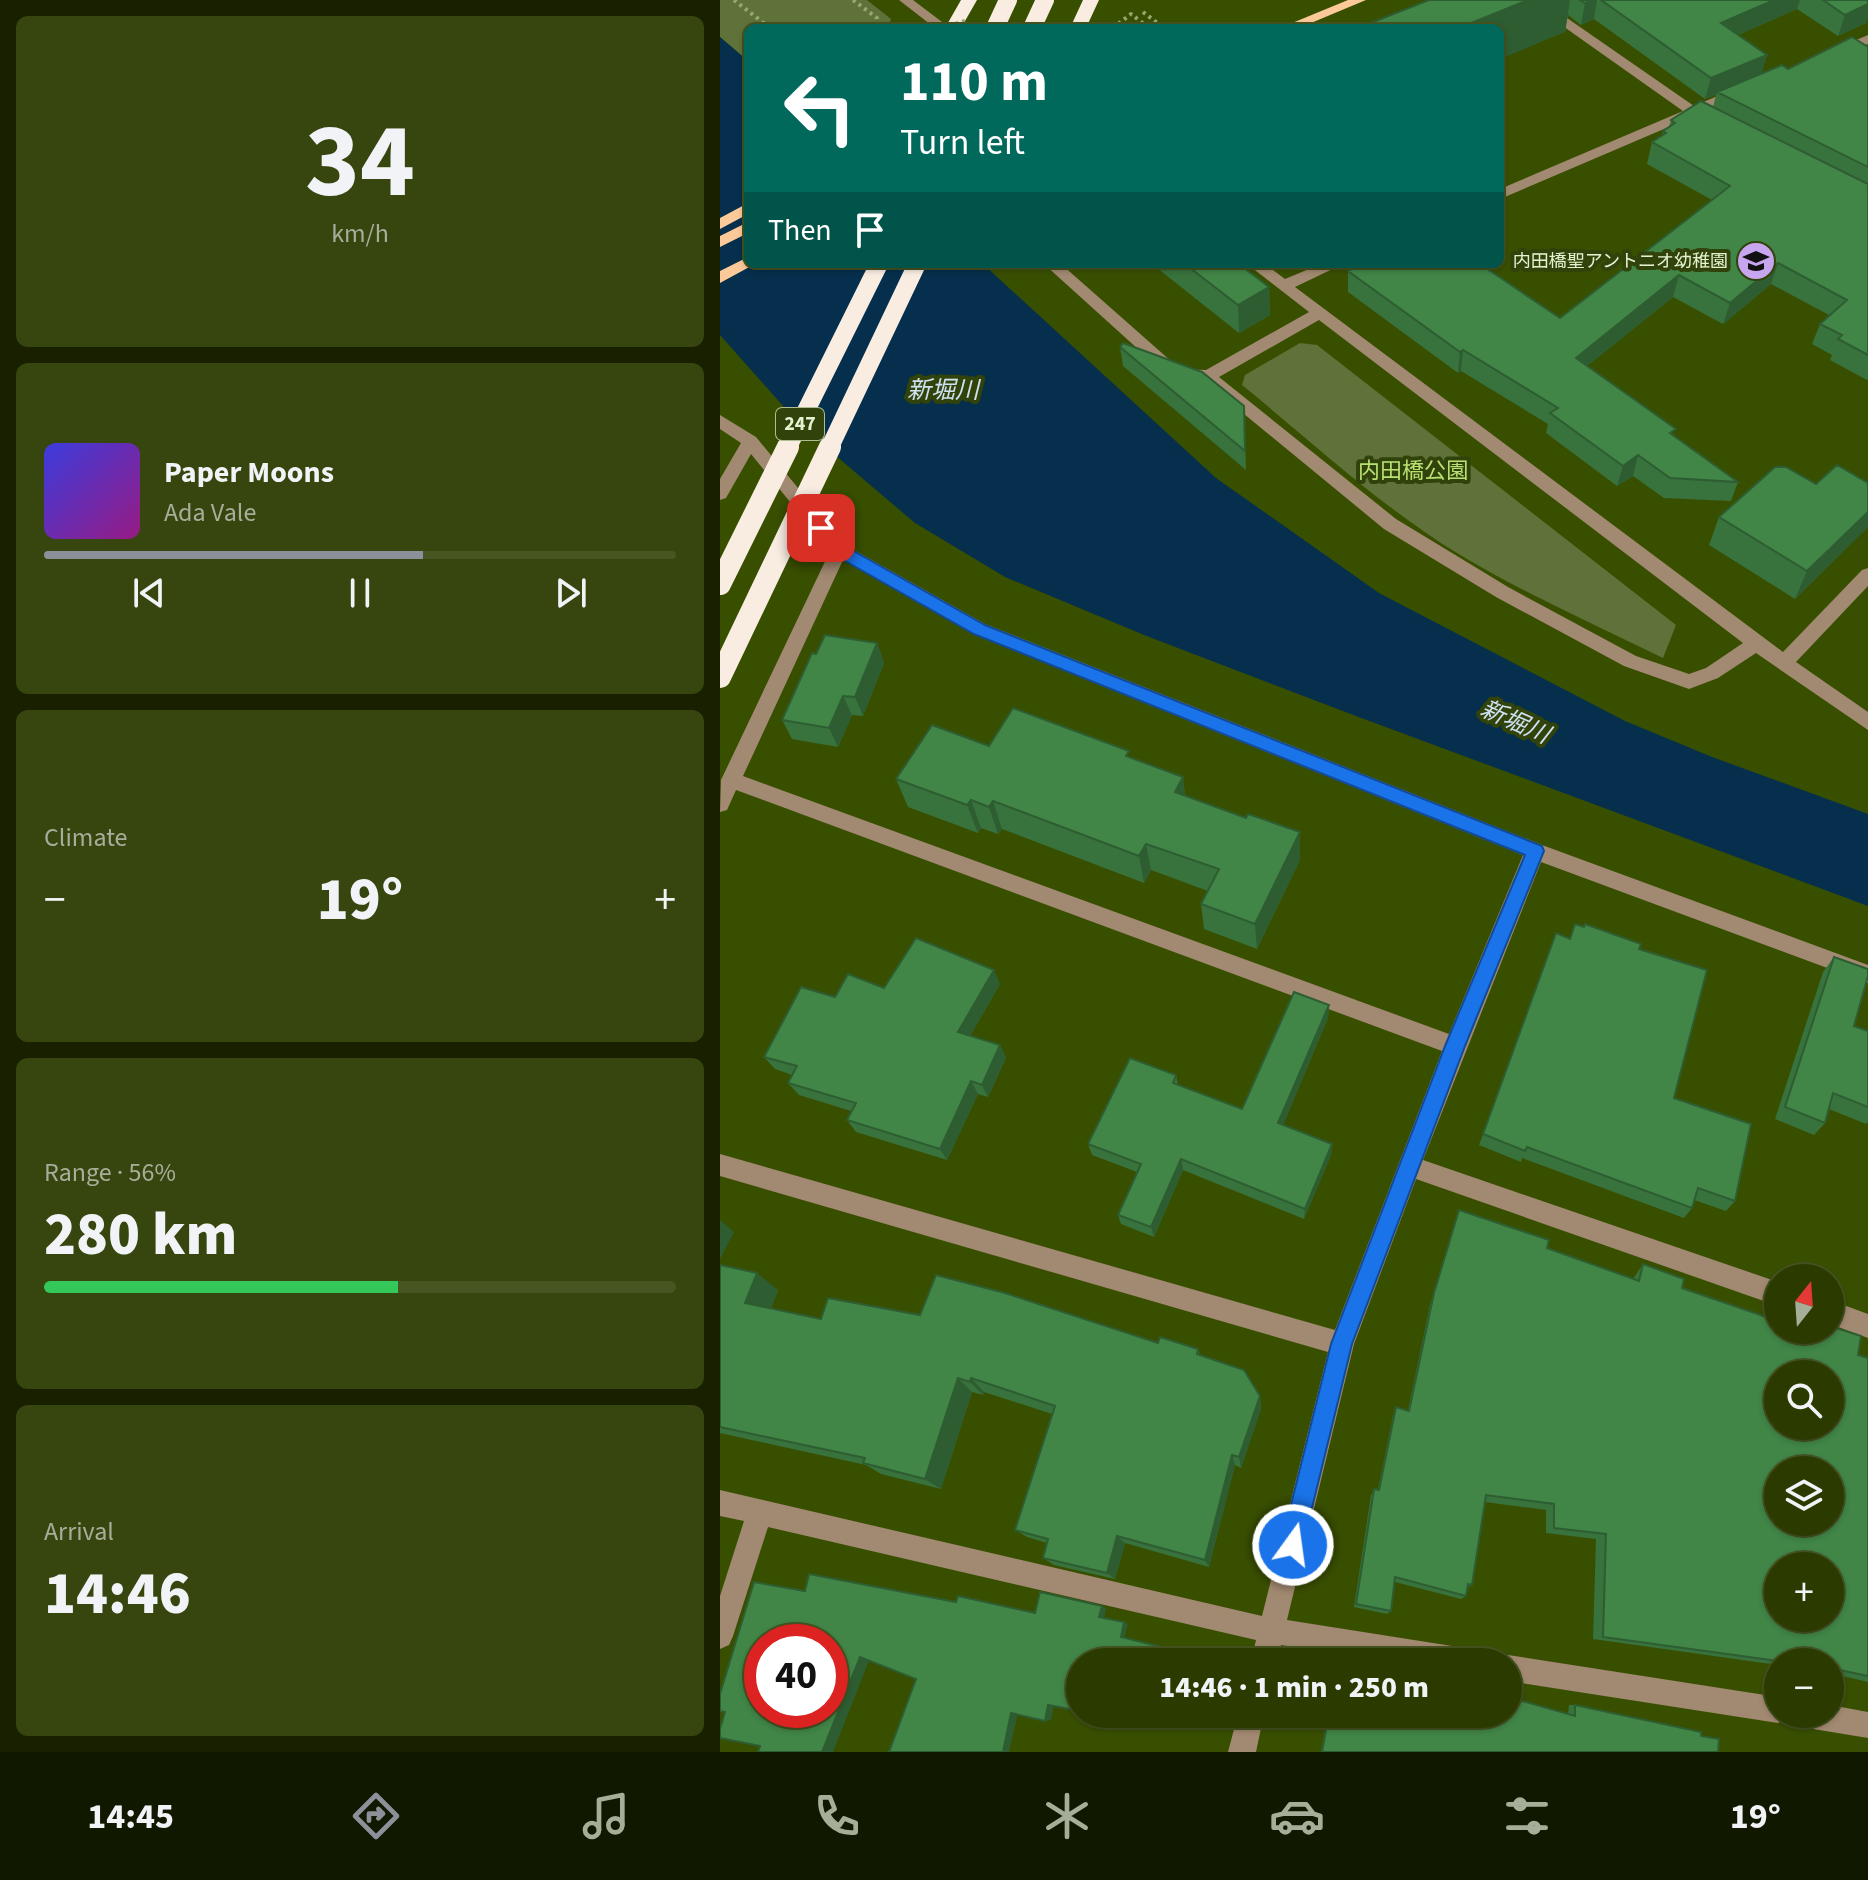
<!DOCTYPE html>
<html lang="en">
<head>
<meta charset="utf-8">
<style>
	:root { --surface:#2b3b00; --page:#37460f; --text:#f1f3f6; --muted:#a6ad99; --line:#475522; --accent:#8c9099 }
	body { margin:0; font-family:"Source Sans 3","Noto Sans JP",sans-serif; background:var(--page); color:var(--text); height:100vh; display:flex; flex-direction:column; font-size:30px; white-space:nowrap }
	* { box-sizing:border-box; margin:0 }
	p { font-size:26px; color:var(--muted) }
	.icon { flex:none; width:44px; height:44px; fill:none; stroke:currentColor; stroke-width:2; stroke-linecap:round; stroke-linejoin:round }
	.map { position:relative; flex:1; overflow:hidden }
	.side { display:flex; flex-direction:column; gap:16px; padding:16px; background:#182000; width:720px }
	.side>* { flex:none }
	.top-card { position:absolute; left:24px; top:24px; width:760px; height:244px; border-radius:12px; box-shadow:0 2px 6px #0004,0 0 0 2px var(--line); background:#00695c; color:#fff; overflow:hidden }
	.needle { width:52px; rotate:17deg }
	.tools { position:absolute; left:1044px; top:1264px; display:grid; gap:16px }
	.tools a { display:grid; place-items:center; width:80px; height:80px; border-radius:50%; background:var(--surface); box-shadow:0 2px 6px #0004,0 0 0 2px var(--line); font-size:40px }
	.speed { position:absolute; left:24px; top:1624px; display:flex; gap:16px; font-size:40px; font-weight:700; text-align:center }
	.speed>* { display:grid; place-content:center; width:104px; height:104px; border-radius:50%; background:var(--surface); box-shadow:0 2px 6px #0004,0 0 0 2px var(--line); line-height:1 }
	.speed .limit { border:12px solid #d22; background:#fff; color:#111 }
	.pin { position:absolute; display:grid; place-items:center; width:68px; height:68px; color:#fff; margin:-34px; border-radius:16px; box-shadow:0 4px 12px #0006 }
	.me { position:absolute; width:88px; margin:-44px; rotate:14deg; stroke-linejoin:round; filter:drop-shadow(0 0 6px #0008) }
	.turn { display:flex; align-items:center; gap:28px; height:168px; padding:0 24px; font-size:36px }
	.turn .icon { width:104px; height:104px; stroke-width:2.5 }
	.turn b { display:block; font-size:56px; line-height:68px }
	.then { display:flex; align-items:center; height:76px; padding:0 24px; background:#0003; gap:16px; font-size:30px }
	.big { font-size:60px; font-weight:800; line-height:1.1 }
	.side .card { flex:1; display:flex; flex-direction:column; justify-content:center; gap:12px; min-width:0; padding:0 28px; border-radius:12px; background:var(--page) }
	.side .dial { align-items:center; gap:0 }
	.dial b { font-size:104px; line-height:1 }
	.song { display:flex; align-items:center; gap:24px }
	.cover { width:96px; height:96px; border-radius:12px; background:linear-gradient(135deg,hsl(240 70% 55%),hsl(310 70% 35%)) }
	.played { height:8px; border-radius:4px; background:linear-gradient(90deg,var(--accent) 60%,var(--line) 60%) }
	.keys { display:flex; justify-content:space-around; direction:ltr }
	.heat { display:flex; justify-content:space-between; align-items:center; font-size:44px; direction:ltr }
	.charge { height:12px; border-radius:6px; background:linear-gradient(90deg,#34c759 56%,var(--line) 0) }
	.trip { position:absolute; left:346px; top:1648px; width:456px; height:80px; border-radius:40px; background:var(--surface); box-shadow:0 2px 6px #0004,0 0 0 2px var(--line); font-weight:800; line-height:80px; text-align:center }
	.tab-bar { display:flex; height:128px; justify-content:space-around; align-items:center; background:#111800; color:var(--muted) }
	.tab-bar .icon { width:56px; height:56px }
	.tab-bar .active { color:var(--accent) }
	.tab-bar b { font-size:36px; color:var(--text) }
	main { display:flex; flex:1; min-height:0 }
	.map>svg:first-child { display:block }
	.green { fill:#5e7239 }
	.water { fill:#052f4c }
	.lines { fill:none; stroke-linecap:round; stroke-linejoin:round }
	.path { stroke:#96a870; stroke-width:4; stroke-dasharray:3 4; stroke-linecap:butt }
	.minor { fill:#a28971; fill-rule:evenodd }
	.major { fill:#fcc998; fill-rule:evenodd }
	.highway { fill:#f9ede2; fill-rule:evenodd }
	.path-bridge { stroke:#96a870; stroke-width:4; stroke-dasharray:3 4; stroke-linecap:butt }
	.highway-bridge-far1 { stroke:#f9ede2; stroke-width:18 }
	.highway-bridge { stroke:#f9ede2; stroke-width:22 }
	.wall { fill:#38723d }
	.shaded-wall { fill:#2e5d32 }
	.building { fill:#418547; stroke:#2e5d32; stroke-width:2; fill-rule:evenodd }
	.route { fill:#1a73e8; stroke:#114b97; stroke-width:2 }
	.labels { text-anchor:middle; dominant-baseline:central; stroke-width:8; stroke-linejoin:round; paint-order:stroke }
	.far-poi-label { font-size:18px; fill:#e4f3cf; stroke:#31430b; text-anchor:end }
	.shield { fill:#31430b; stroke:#aebe94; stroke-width:2 }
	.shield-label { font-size:20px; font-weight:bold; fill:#e4f3cf }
	.park-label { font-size:22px; fill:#b9e172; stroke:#31430b }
	.water-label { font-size:24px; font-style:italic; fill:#cfe1f1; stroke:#31430b }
</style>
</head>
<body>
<main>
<section class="side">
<div class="card dial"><b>34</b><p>km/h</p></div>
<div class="card">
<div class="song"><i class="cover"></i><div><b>Paper Moons</b><p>Ada Vale</p></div></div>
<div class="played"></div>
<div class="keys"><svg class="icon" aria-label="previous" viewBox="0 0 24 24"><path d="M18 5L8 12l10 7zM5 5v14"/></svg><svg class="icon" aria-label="pause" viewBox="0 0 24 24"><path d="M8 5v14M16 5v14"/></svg><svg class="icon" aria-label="next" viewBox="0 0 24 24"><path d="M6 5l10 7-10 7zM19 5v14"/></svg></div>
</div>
<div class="card"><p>Climate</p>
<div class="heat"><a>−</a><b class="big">19°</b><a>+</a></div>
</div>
<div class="card"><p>Range · 56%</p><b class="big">280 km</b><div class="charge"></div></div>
<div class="card"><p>Arrival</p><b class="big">14:46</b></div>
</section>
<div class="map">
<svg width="1148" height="1752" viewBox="0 0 1148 1752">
	<rect width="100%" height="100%" fill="#394f00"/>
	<path class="green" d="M0,0H147L171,19L168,28H28V61L0,37Z
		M580,343L597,345L956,625L943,658C874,624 803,593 737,553C660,506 592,442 522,385L525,375Z"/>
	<path class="water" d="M0,37L28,61V264H263L496,478L659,593L905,721L992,757L1148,814V906L636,716L424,635L285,577L195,523L122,461L64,407L0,335Z"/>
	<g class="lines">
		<path class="path" d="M14,0L50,28
			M133,0L157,18L158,28
			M423,12L444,28
			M393,28L411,14L429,28"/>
		<path class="minor" d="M179,0H193L230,28H215Z
			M806,0H821L974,106L1014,89L1026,92L983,112L986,116L984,119L972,117L780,199V189L963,111Z
			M1148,35V44L1115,56L1108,52Z
			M324,264H341L460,369L486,370L589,312L527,264H545L565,279L601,264H623L575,287L1063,652L1142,570L1148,568V586L1076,662L1148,712V730L1036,653L998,678L969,689L904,666L776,597L664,529L484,381L450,378ZM599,320L1023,643L986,668L969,674L916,656L788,587L676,519L499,377Z
			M0,415L36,437L125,545L265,624L822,845L1148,965V983L821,862L703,1160L1058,1282V1306L696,1179L634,1344L567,1620L751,1649L760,1653L764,1662H667L561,1645L557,1662H531L536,1640L48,1527L13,1636L9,1645L0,1649V1596L24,1521L0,1516V1490L542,1616L608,1352L0,1176V1154L615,1330L722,1051L16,790L7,810L0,812L1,780L110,551L31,454L6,498L0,500V479L21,443L0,429ZM123,560L253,634L803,855L729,1034L23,776Z
			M1110,1300L1148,1314V1338L1110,1324Z
			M788,1655L1058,1697V1714H1110V1705L1148,1712V1738L1081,1727L1072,1723L1069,1717L1058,1723L788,1681V1662H777Z
			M518,1714H544L536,1752H508Z"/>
		<path class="major" d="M628,0H646L579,28H560Z
			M28,203V214L0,229V218Z
			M28,222V233L0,247V236Z
			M28,257V264L33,265L0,283V271Z"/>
		<path class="highway" d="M241,0H257L241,28H225Z
			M363,0H379L366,28H350Z"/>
		<path class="path-bridge" d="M222,28L248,20"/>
		<path class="highway-bridge-far1" d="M275,28L288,0
			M312,28L325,0
			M67,449L159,264
			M109,449L197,264"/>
		<path class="highway-bridge" d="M0,584L68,447
			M0,677L110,447"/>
	</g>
	<path class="wall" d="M709,0H1148V18L1146,23L1118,36L1077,9L1018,35L1047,55L1041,73L1068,69L1148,47V379L1147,380L1110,360L1112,355L1092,344L1100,324L1109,315L1051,284L1003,324L953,297L867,366L954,436L1018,482L1011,501L944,498L913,476L897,486L826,433L828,424L741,371L738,373L628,292V271L840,318L992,200L927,164L932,142L942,136L943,131L949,127L951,120L993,107L996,95L985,99L874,19L861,25L848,15L845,32Z
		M432,264H519L549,287L550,315L519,333Z
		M400,347L524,406L526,470L403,366Z
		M1148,483V527L1075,599L989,545L999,517L1096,484Z
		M157,643L164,663L143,716L132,715L118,747L72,739L62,720L96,654Z
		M269,746L411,758L463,777L465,796L580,860L537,949L484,929L481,904L488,891L431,870L424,883L282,829L278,834L261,828L258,833L188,807L176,779Z
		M836,933L850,939L919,949L954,1098L1015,1201L1006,1211L974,1200L972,1208L964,1218L802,1158L801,1162L759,1145Z
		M1114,957L1134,1026L1148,1031V1122L1146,1124L1109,1109L1105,1123L1094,1135L1055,1119L1103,972Z
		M280,984L250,1036L280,1045L286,1058L268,1097L258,1094L227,1160L136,1132L127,1120L131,1111L79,1095L68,1083L72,1075L55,1069L44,1057L115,997Z
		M609,1005L608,1018L563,1125L612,1144L611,1155L584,1219L463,1170L434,1237L401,1224L398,1215L417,1172L372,1155L368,1144L456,1075L458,1085L522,1109Z
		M739,1210L827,1248L913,1279L923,1264L962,1288L1148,1358V1682L1110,1673V1662H1058V1665L873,1639L876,1539L826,1533V1510L765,1502L752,1585L747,1588L746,1596L741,1599L675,1582L671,1611L667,1614L634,1607L651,1495L654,1489L658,1490L673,1416L676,1407L688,1410L710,1305Z
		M0,1265L58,1290L51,1308L101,1319L200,1315L438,1343L478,1349L480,1355L540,1396L541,1409L521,1468L515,1465L489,1567L405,1543L395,1579L334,1565L323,1558L327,1543L307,1537L295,1530L332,1414L264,1392L263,1395L252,1392L221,1489L161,1474L146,1465L0,1433Z
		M849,1705H855L981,1736L998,1752H601L608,1714H848Z"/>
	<path class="shaded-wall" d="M808,0H850L845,32L780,59V28H739Z
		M873,0H877L874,19L861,25L865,3Z
		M1054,0H1080L1077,9L995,45L1001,23Z
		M1148,4V18L1146,23L1118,36L1125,15Z
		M1047,55L1041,76L997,92L996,95L985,99L991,78Z
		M1058,263L1051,284L1003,324L1010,303Z
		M959,275L953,297L851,379L856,358Z
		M549,287L550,315L519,333L518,305Z
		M743,350L741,371L738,373L740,352Z
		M918,455L913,476L897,486L903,466Z
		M1148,512V527L1075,599L1087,571Z
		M157,643L164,663L143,716L135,697Z
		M123,696L132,715L118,747L109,728Z
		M463,777L466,806L455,792Z
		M251,800L261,828L258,833L247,805Z
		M273,801L282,829L278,834L269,807Z
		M580,832V860L537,949L535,924Z
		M426,844L431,870L424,883L419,856Z
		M274,970L280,984L245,1045L238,1032Z
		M609,1005L608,1018L559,1135L558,1123Z
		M280,1045L286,1058L268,1097L262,1085Z
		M251,1081L258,1094L227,1160L220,1149Z
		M612,1144L611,1155L584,1219L585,1209Z
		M461,1159L463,1170L434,1237L431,1227Z
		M0,1220L14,1232L0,1259Z
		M37,1273L58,1290L47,1319L25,1303Z
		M238,1378L252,1392L221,1489L205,1479Z
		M251,1378L264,1392L263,1395L250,1382Z
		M540,1396L541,1409L521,1468L519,1457Z
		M512,1455L515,1465L489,1567L485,1560Z
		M397,1536L405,1543L395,1579L387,1573Z
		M382,1606L386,1608L384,1619L379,1617Z
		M404,1622L408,1624L404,1639L401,1637Z
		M446,1648L449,1649L446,1662H443Z
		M140,1657L150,1658L113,1752H102Z
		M328,1705H334L331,1720L325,1721Z
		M291,1713H298L289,1752H283Z
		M431,1714H435L432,1725L429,1726Z"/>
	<path class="building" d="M709,0H808L739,28H638Z
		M860,0H873L865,3Z
		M881,0H1054L1001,23L1047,55L991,78Z
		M1103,0H1148V4L1125,15Z
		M1132,37L1148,47V167L997,92L1062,65L1068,69Z
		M981,101L1148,184V355L1118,339L1122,335L1100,324L1127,300L1058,263L1010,303L959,275L856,358L956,429L950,433L1018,482L950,478L918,455L903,466L830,413L838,408L743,350L740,352L628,271L641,264H760L840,318L1010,186L932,142L946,133L943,131L955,123L951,120Z
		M465,264H519L549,287L518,305Z
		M403,343L482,372L524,406L525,451L400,347Z
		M1117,465L1148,483V512L1087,571L999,517L1055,467H1066L1096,484Z
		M105,635L157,643L135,697L123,696L109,728L62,720L92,653L96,654Z
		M293,708L409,751L406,756L463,777L455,792L526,818L528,814L580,832L535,924L481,904L499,869L426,844L419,856L273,801L269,807L251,800L247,805L176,779L212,725L269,746Z
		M855,924L864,927L865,924L921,944L919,949L987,970L954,1098L1031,1124L1015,1201L978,1188L972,1208L807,1147L805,1151L763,1134L836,933L850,939Z
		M196,938L274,970L238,1032L280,1045L262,1085L251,1081L220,1149L127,1120L136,1103L68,1083L77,1066L44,1057L81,987L115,997L128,974L164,988Z
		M1114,957L1148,969V976L1134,1026L1148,1031V1107L1113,1093L1105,1123L1065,1107Z
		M574,992L609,1005L558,1123L612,1144L585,1209L461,1159L431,1227L398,1215L421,1164L368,1144L410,1058L456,1075L453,1083L522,1109Z
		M739,1210L829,1240L827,1248L919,1281L923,1264L964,1279L962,1288L1058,1321V1330H1110V1326L1141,1336L1138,1355L1148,1358V1676L1110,1668V1662H1065L883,1637L886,1534L834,1528V1504L766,1495L752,1585L748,1584L746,1596L675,1577L671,1611L636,1604L654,1489L659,1490L676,1407L689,1411L714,1293ZM1058,1374H1110V1426H1058ZM1058,1470H1110V1522H1058ZM1058,1566H1110V1618H1058Z
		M0,1265L37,1273L25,1303L101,1319L108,1298L200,1315L216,1275L285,1293L438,1343L440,1337L478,1349L477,1354L524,1370L540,1396L519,1457L512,1455L485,1560L397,1536L387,1573L323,1558L328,1539L295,1530L335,1406L251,1378L250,1382L238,1378L205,1479L143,1463L145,1458L0,1427Z
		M89,1574L236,1602L238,1596L315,1613L320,1592L382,1606L379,1617L404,1622L401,1637L446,1648L443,1662H360V1711L328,1705L325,1721L291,1713L283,1752H169L196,1679L140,1657L102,1752H38L40,1746L0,1738V1729L5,1712L0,1711V1694L34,1582L85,1591ZM42,1642H110V1710H42Z
		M788,1697L855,1716V1705L981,1732V1736L999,1739L998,1752H602L609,1714H788Z
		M372,1714H431L429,1726Z"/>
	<path class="route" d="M101,522L107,524L125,546L265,625L822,846L824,851L745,1046L632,1344L581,1553L573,1556L564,1553L561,1545L611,1344L725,1046L805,855L254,634L113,554L93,528Z"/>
	<defs>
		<g id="school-disc" transform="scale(2)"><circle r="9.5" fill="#c8a6ef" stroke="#31430b"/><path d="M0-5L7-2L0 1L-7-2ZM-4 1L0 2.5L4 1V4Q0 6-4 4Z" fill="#111"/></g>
	</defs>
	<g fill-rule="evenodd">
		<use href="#school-disc" x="1036" y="261"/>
	</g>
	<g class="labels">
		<g class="far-poi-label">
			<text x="1008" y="261">内田橋聖アントニオ幼稚園</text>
		</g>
		<rect class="shield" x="56" y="408" width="48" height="32" rx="6"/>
		<g class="shield-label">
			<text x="80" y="424">247</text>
		</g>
		<g class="park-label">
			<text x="693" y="471">内田橋公園</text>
		</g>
		<g class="water-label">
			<text x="223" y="390">新堀川</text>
			<text transform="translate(795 722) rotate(24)">新堀川</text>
		</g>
	</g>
</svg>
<div class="tools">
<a><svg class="needle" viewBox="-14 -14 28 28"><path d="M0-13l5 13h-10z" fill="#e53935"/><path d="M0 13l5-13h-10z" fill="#a6ad99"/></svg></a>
<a><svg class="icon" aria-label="search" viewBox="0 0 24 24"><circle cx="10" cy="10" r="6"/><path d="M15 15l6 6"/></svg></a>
<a><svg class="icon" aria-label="layers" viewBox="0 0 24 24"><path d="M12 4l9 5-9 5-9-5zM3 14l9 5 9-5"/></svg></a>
<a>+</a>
<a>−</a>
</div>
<div class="speed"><div class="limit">40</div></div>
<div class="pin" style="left:101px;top:528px;background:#d93025"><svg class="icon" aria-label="arrive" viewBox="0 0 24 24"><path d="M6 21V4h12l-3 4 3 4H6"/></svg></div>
<svg class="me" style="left:573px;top:1545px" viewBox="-20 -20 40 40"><circle r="17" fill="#1a73e8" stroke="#fff" stroke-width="3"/><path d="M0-11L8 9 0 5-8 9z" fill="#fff"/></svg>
<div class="trip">14:46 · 1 min · 250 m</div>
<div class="top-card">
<div class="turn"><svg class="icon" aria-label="left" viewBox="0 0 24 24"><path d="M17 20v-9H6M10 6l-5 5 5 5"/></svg><div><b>110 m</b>Turn left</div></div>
<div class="then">Then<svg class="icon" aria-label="arrive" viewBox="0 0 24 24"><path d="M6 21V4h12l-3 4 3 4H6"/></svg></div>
</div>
</div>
</main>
<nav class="tab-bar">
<b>14:45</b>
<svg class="icon active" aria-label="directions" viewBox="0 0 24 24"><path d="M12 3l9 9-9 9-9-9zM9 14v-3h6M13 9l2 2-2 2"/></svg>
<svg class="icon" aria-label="music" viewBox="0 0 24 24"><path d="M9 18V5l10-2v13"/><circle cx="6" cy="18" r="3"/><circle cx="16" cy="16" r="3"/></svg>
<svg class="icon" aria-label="phone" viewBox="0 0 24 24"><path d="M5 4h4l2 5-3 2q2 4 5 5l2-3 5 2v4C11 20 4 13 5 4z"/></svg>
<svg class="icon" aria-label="climate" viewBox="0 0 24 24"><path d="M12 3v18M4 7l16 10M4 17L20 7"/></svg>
<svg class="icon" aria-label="car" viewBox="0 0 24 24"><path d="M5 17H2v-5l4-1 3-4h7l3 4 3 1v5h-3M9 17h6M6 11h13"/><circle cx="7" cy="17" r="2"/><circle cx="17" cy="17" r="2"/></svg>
<svg class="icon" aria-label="filters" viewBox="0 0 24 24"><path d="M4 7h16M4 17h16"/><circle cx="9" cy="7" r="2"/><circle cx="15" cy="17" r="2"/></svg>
<b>19°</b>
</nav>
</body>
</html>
